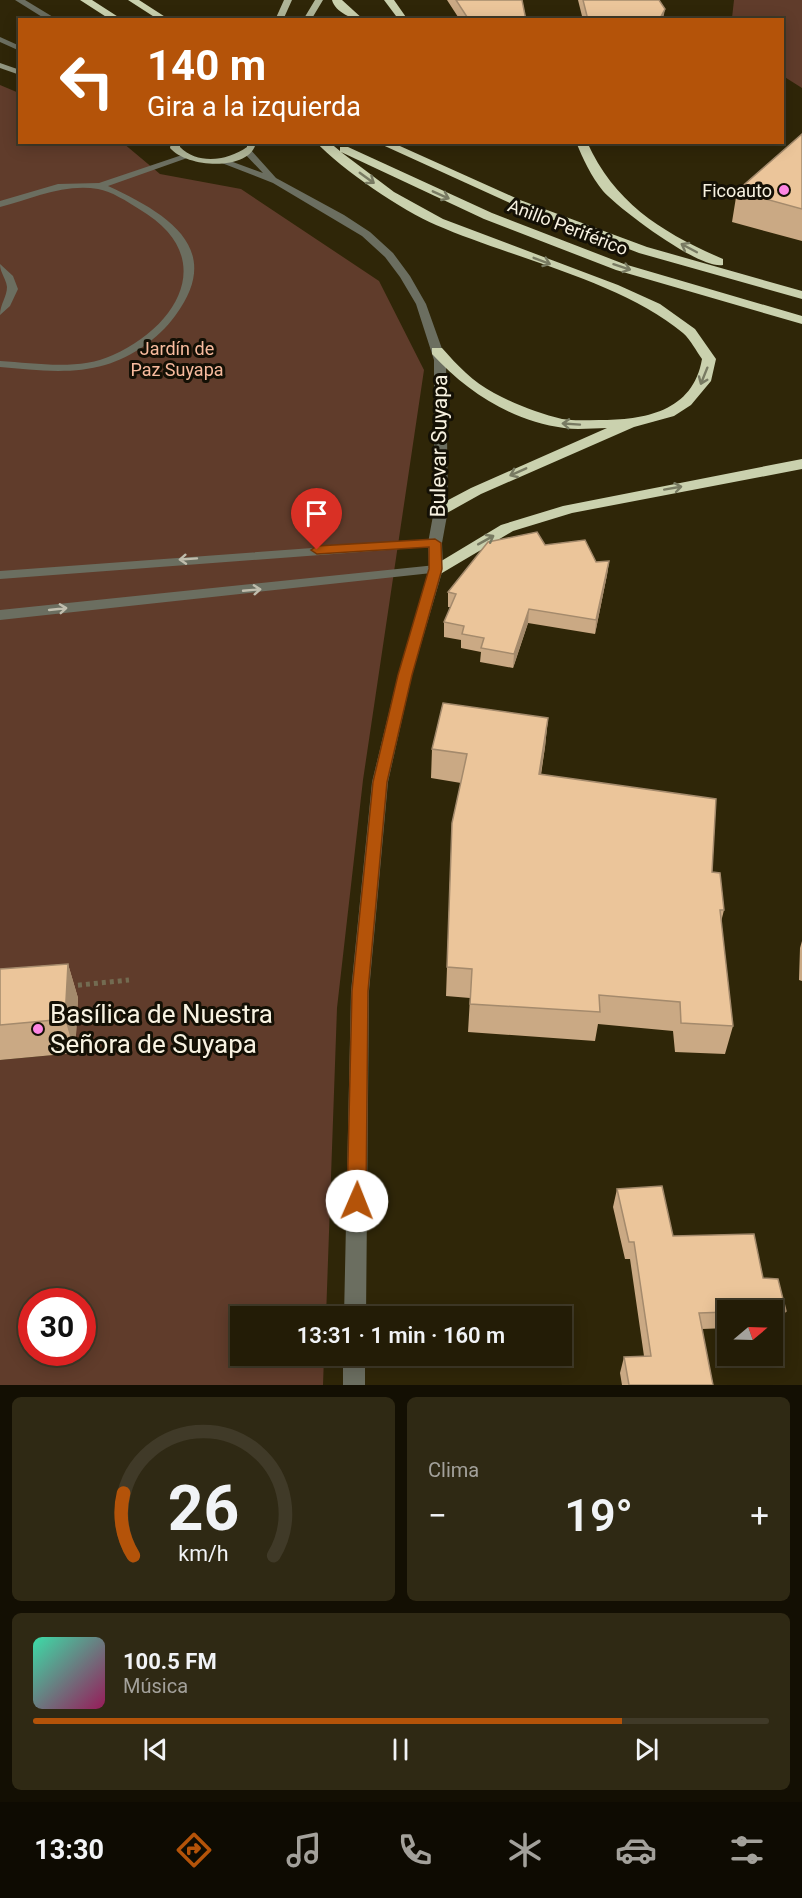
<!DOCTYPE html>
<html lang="es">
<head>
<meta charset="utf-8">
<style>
	:root { --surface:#231c06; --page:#2f2914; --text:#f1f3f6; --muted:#a3a19b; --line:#403a28; --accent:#b45309 }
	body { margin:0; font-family:Roboto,sans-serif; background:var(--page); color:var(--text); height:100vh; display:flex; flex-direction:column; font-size:22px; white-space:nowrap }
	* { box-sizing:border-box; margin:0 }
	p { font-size:20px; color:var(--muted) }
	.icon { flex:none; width:33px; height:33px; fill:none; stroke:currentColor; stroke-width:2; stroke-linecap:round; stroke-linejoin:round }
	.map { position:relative; height:1385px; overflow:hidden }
	.details { display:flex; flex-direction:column; gap:12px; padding:12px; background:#130f03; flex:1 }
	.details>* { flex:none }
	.hud { position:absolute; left:18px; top:18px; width:766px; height:126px; border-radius:0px; box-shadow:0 3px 15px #0003,0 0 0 2px var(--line); background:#b45309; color:#fff; overflow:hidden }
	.needle { width:39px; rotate:71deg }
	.fabs { position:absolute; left:717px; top:1300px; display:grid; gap:12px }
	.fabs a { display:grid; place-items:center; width:66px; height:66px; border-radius:0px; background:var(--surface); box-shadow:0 3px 15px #0003,0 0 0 2px var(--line); font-size:30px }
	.speed { position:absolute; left:18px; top:1288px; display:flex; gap:12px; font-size:30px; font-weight:700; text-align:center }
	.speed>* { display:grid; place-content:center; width:78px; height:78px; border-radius:50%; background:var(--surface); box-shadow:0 3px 15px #0003,0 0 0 2px var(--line); line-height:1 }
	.speed .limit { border:9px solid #d22; background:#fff; color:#111 }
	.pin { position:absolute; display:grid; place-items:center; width:51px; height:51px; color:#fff; margin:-62px -26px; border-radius:50% 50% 50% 0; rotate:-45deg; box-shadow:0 0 6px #0007 }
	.pin .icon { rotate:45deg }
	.me { position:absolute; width:66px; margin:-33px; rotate:1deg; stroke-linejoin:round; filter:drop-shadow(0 0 4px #0008) }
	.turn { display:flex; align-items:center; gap:21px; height:126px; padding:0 30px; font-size:27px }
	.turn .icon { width:78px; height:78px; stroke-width:2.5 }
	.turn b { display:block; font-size:42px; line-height:51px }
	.big { font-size:45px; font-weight:600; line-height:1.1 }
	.details .tile { flex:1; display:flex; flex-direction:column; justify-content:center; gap:9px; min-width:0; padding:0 21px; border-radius:9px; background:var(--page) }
	.details .dial { align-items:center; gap:0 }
	.dial svg { height:156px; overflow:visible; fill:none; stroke:var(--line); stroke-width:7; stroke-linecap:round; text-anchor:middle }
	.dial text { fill:var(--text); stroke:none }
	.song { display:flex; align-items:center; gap:18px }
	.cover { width:72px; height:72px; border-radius:9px; background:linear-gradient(135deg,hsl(160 70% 55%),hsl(330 70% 35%)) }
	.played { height:6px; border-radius:3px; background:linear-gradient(90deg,var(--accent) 80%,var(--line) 80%) }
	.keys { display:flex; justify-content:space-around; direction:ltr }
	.heat { display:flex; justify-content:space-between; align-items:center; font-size:33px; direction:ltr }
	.details .tiles { flex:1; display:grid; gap:12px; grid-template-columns:1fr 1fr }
	.tile:last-child { grid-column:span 2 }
	.trip { position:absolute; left:230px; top:1306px; width:342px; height:60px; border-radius:0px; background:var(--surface); box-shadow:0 3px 15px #0003,0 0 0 2px var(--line); font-weight:600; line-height:60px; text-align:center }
	.tab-bar { display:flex; height:96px; justify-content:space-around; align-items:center; background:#0e0b02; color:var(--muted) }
	.tab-bar .icon { width:42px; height:42px }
	.tab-bar .selected { color:var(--accent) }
	.tab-bar b { font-size:27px; color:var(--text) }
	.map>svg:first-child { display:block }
	.green { fill:#603c2b; fill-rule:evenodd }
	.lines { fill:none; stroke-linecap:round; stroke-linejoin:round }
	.path { stroke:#736b51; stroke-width:5; stroke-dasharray:4 4; stroke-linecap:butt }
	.lane { fill:#6b6e60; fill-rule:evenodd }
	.street { fill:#6b6e60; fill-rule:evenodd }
	.secondary { fill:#929680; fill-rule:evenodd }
	.primary { fill:#afb598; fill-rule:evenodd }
	.highway { fill:#cad1ae; fill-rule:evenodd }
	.wall { fill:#caa984 }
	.shaded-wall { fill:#a48a6c }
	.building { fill:#ebc59a; stroke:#a48a6c; stroke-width:1.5 }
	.oneway { stroke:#787a62 }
	.oneway2 { stroke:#c0bdad }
	.route { fill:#b45309; stroke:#753606; stroke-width:1.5 }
	.poi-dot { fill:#fc86e3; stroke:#141005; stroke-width:2 }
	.labels { text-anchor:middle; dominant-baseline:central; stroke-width:6; stroke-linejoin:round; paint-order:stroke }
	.far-poi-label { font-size:18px; fill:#f8f2e1; stroke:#141005; text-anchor:end }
	.far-street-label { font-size:18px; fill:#f8f2e1; stroke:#141005 }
	.far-park-label { font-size:18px; fill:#f8bb9e; stroke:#141005 }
	.street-label { font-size:21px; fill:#f8f2e1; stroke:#141005 }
	.near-poi-label { font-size:26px; fill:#f8f2e1; stroke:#141005; text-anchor:start }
</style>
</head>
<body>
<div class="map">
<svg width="802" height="1385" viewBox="0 0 802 1385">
	<rect width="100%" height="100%" fill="#2f2608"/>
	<path class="green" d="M734,0H802V88L783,76V20L726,19L732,18Z
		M0,85L19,93L20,142L123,143L160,174L241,189L379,281L424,370L363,780L337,1008L326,1317H240V1356H324L323,1385H0V1060L75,1053L77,999L0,1005ZM32,1302H82V1353H32Z"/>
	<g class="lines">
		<path class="path" d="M70,986L129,980"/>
		<path class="lane" d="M15,0H25L58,20H47Z
			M0,37L20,46V51L0,42Z
			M182,155L190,157L108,186C166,213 226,248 175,316C158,339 132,357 105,365C71,375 34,370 0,367V361C36,363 79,371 113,355C181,324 218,255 139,209C128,202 111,191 98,189C65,183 31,199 0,207V201L58,184L99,183Z
			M0,264L13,276L18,289L10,306L0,315C0,304 7,297 7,287C6,278 0,273 0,264Z
			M435,539L442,543L440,546L0,579V571Z
			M436,565L441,566L443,569L441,572L0,620V610Z"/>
		<path class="street" d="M244,149H250L276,178L344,215L370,232L393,253L410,276L426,304L446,360L448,510L442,543L443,569L412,675L388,782L369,991L366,1317H344L351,991L372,782L398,675L429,569L428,543L434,510V360L416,304L400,277L385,257L362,236L273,183L214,160L222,158L263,173L244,153Z
			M343,1356H365V1385H343Z"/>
		<path class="secondary" d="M0,63L20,70V75L0,68Z"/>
		<path class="primary" d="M284,0H292L283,20H275Z
			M315,0H323L311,20H303Z
			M171,142H180V147C198,165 227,161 247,147V142H256C252,171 188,169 170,148Z"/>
		<path class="highway" d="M80,0H92L123,20H111Z
			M128,0H139L170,20H159Z
			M332,0H342L364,20C353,20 335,12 332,0Z
			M384,0H394L408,20H399Z
			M316,142H329L340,151V147H348L492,213L624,264L802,316V324L616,270L484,219L341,152L394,192L443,219L618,285L660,304L695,329L716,359L711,381L691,405L674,416L634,427L481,494L447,513H435L433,510L435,507L471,488L607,428C593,428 578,430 564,428C512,421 467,392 432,354V348H442C457,365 473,382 494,393C514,404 540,414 562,419C574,421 587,420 599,420C644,420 693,412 702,359C696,351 691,340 683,333C621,281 512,258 436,225C403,211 341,169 316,142Z
			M376,142H391L520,200L647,247L802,291V299L639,253L512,204Z
			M576,142H587C615,204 663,233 723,259V265C700,270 619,209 603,191C591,176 583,159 576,142Z
			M802,459V469L572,513L513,531L442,573L436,574L428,569L501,525L563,506Z"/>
	</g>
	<path class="wall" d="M447,0H522L526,20H460Z
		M578,0H659L663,20H583Z
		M802,134V241L732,222L737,191Z
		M545,545L596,562L609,561L607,575L595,634L528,623L513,668L480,662L481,652L461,648V640L444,637V622L451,607H448V592Z
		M548,718L545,747L541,775L712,872L724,910L721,922L733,1026L725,1054L675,1052L673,1031L598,1024L595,1041L468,1032L470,998L446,996L452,823L461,783L431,778L432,749Z
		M802,941V981L799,980L800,948Z
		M68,964L78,998L75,1053L0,1060V969Z
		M617,1189L673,1236L763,1278L786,1311L779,1327H772V1311H728V1328L702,1329L713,1385H622L620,1373L624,1357L644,1356L630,1259H625L613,1207Z"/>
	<path class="shaded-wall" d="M665,9L663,20H659Z
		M609,561L607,575L595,634L596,620Z
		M529,609L528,623L513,668L514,654Z
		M548,718L545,747L536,804L539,774Z
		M68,964L78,998L75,1053L65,1019Z"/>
	<path class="building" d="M456,0H522L526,20H469Z
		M583,0H659L665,9L659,20H588Z
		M802,134V209L737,191Z
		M537,532L545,545L585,540L596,562L609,561L596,620L529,609L514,654L481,648L484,638L462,634L464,626L444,622L456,594L448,592L488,542Z
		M443,703L548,718L539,774L716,799L712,872L720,873L724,910H720L733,1026L681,1023L680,1002L599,995L600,1012L470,1004L472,969L447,967L452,823L467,754L432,749Z
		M68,964L65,1019L0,1025V969Z
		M662,1186L673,1236L754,1234L763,1278L778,1279L786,1311H728V1312L699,1313L713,1385H629L624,1357L651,1356L634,1242H629L617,1189Z"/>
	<defs><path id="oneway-shaft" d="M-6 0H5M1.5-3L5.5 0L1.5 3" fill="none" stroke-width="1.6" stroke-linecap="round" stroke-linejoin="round" transform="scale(1.5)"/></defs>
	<g class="oneway">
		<use href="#oneway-shaft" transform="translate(367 178) rotate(36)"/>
		<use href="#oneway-shaft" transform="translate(441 195) rotate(24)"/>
		<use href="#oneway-shaft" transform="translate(689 248) rotate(-152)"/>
		<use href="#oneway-shaft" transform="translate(542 261) rotate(21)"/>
		<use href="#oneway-shaft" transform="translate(622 267) rotate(18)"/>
		<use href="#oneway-shaft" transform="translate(704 376) rotate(112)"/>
		<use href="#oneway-shaft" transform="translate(571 424) rotate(-176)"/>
		<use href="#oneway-shaft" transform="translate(518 472) rotate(156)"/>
		<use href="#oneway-shaft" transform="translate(673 488) rotate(-10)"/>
		<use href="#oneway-shaft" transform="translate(486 540) rotate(-29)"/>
	</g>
	<g class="oneway2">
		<use href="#oneway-shaft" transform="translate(188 559) rotate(176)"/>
		<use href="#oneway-shaft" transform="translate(252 590) rotate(-5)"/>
		<use href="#oneway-shaft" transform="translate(58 609) rotate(-6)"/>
	</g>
	<path class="route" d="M435,539L441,543L442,569L412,675L387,782L368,991L366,1201L363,1207L357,1209L350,1207L347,1201L352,991L373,782L398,675L429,569V547L317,554L311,550L317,546Z"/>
	<g class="poi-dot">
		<circle cx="784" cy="190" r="6"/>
		<circle cx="38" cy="1029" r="6"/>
	</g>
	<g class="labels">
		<g class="far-poi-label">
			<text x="772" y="190">Ficoauto</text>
		</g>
		<g class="far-street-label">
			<text transform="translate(568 227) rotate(21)">Anillo Periférico</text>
		</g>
		<g class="far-park-label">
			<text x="177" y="348">Jardín de<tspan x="177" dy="21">Paz Suyapa</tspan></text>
		</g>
		<g class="street-label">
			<text transform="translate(439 446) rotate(-89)">Bulevar Suyapa</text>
		</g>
		<g class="near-poi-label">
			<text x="50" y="1014">Basílica de Nuestra<tspan x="50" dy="30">Señora de Suyapa</tspan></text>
		</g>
	</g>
</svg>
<div class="fabs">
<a><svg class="needle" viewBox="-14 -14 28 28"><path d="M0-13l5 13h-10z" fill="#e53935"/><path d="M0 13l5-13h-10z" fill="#a3a19b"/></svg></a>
</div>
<div class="speed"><div class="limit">30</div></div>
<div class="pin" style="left:317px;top:550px;background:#d93025"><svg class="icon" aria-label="arrive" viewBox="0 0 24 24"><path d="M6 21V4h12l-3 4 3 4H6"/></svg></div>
<svg class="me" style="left:357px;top:1201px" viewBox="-20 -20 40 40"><circle r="19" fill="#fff"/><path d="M0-13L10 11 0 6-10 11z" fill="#b45309"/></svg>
<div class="trip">13:31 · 1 min · 160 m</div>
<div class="hud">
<div class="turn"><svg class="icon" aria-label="left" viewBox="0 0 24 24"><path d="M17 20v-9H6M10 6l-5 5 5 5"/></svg><div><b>140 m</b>Gira a la izquierda</div></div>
</div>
</div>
<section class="details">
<div class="tiles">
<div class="tile dial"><svg viewBox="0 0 100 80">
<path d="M14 69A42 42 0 1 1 86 69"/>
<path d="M14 69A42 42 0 0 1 9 37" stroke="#b45309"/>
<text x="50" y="56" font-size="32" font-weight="700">26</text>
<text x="50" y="72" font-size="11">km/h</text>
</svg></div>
<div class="tile"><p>Clima</p>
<div class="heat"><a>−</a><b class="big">19°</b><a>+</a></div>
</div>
<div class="tile">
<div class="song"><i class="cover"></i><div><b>100.5 FM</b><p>Música</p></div></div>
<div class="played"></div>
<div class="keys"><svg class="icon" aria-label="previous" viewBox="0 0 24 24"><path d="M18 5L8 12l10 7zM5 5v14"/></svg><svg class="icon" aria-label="pause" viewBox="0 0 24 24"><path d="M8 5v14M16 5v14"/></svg><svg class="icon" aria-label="next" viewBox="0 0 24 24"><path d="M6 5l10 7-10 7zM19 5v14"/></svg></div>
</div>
</div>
</section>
<nav class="tab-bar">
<b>13:30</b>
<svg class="icon selected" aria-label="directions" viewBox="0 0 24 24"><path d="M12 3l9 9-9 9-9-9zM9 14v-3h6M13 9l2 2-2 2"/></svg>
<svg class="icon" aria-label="music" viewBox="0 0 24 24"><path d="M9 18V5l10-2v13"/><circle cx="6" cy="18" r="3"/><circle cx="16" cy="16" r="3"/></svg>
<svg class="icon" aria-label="phone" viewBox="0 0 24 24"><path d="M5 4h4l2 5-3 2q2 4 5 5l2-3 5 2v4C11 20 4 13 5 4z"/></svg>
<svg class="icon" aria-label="climate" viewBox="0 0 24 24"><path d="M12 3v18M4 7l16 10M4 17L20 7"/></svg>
<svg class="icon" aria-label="car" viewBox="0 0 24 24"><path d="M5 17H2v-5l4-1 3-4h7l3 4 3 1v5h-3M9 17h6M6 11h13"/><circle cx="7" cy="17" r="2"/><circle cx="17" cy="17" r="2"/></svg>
<svg class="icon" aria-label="filters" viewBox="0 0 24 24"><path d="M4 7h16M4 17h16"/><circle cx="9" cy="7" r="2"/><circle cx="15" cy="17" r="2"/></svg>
</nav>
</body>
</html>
